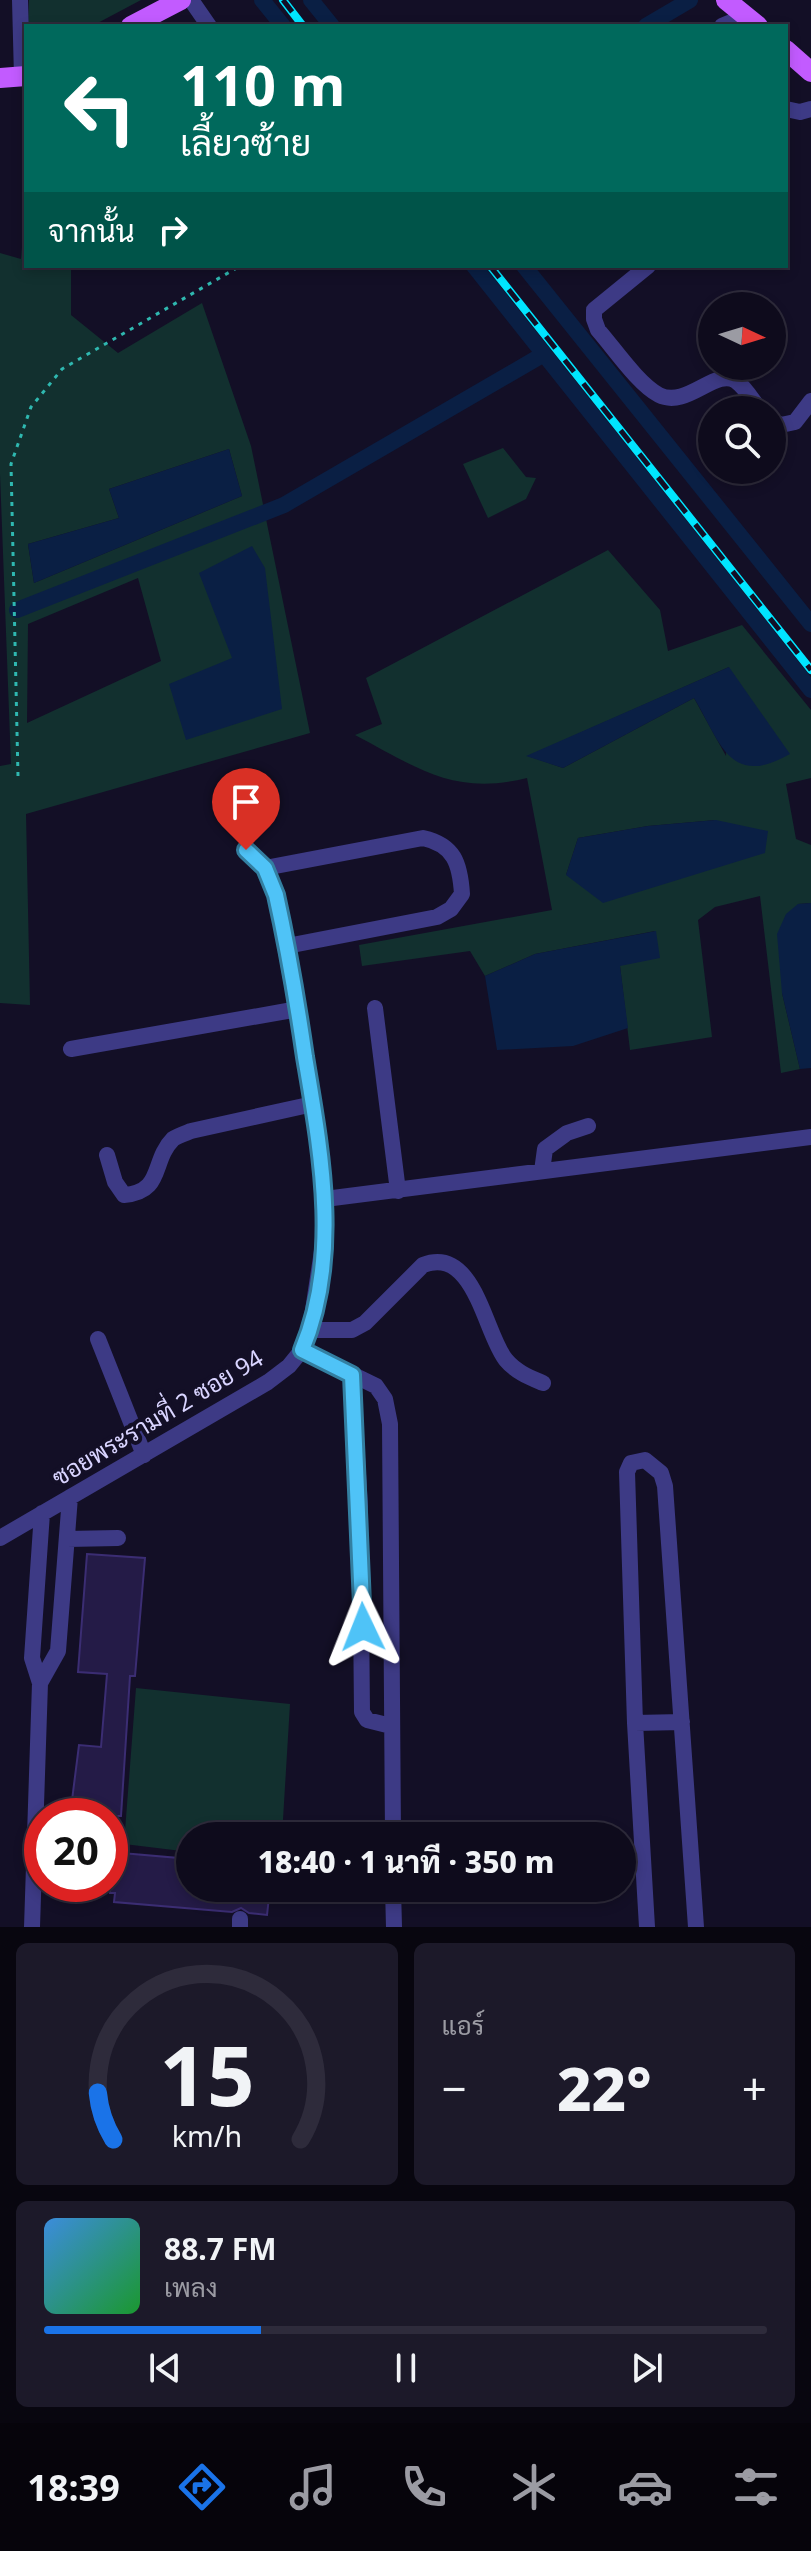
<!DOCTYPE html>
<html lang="th">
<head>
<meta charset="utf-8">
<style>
	:root { --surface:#0e0b1c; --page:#1c1929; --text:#f1f3f6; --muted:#9b9ba3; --line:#2e2b3b; --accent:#1a73e8 }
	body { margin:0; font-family:"Noto Sans",Sarabun,sans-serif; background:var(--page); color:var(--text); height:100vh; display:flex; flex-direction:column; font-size:30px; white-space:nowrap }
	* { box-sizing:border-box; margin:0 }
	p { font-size:26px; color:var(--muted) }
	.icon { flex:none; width:44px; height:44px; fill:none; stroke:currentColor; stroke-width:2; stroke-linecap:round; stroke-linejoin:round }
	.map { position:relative; height:1927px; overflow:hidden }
	.drawer { display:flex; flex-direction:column; gap:16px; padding:16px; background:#08060f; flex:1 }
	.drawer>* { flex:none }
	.banner { position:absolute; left:24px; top:24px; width:764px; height:244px; border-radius:0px; box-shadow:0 4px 12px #0003,0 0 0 2px var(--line); background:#00695c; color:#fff; overflow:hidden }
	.needle { width:52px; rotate:94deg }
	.fabs { position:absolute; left:698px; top:292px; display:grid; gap:16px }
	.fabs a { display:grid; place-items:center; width:88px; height:88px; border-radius:50%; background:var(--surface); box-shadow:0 4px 12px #0003,0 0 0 2px var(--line); font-size:40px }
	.speed { position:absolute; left:24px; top:1798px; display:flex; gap:16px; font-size:40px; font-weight:700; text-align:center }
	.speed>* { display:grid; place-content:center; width:104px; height:104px; border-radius:50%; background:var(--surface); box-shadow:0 4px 12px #0003,0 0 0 2px var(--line); line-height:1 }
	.speed .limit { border:12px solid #d22; background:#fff; color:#111 }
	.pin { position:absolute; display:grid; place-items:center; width:68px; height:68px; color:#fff; margin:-82px -34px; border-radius:50% 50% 50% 0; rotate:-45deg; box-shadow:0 0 8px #0007 }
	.pin .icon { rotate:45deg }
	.me { position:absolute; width:88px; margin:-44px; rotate:358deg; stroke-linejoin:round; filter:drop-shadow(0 0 6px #0008) }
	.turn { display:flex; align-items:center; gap:28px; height:168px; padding:0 24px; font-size:36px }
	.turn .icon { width:104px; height:104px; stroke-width:2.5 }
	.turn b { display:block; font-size:56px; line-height:68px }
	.then { display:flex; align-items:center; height:76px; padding:0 24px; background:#0003; gap:16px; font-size:30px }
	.big { font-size:60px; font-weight:800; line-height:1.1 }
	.drawer .widget { flex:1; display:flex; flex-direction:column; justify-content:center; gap:12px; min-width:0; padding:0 28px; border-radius:12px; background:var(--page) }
	.drawer .dial { align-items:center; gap:0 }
	.dial svg { height:208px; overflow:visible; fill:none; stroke:var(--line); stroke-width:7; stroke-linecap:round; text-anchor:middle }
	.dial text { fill:var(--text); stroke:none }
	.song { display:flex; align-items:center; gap:24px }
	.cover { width:96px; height:96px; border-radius:12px; background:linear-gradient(135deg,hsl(210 70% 55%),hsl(130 70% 35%)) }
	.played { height:8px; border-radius:4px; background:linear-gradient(90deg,var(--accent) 30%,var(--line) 30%) }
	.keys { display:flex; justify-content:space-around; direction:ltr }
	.heat { display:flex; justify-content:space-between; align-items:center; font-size:44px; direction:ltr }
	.drawer .tiles { flex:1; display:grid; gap:16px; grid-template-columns:1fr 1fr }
	.widget:last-child { grid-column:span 2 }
	.trip { position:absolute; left:176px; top:1822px; width:460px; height:80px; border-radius:40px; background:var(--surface); box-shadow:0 4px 12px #0003,0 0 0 2px var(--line); font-weight:800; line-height:80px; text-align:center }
	.dock { display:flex; height:128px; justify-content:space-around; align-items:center; background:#06040b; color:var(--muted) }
	.dock .icon { width:56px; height:56px }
	.dock .on { color:var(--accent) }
	.dock b { font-size:36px; color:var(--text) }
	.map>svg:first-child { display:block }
	.green { fill:#12302f; fill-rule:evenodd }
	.water { fill:#0a1f44 }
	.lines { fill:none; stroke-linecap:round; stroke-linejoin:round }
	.canal { stroke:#0a1f44; stroke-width:16 }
	.building { fill:#241b47; stroke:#3b2d73; stroke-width:2 }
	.path { stroke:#2fb8b0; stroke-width:3; stroke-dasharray:4 6; stroke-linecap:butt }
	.minor { stroke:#3d3a85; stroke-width:16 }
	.major { stroke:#c25bff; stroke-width:20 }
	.rail-casing { stroke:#00e5ff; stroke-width:8 }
	.rail { stroke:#130f26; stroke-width:5; stroke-dasharray:15; stroke-linecap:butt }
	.route-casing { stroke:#337fa1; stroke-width:20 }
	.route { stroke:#4fc3f7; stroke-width:14 }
	.labels { text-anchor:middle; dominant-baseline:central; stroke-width:8; stroke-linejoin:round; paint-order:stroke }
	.street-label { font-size:24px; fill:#d9d4ff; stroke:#130f26 }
</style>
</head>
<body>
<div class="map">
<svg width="811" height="1927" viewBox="0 0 811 1927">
	<rect width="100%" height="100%" fill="#130f26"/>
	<path class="green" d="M29,0H141L92,26H28Z
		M26,198V266H71V315L118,353L202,303L251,446L310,733L26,814L30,1005L0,1003V766L11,764L0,474V253L21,259ZM229,449L242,496L34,583L28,544L119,518L109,489ZM138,578L161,661L27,723L28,624Z
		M503,448L526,477L536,478L526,499L488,518L463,464Z
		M608,550L660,610L668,651L742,625L811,710V778L786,784L796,839L811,845V903L798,904L782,993L800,1069L781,1073L760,896L715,907L698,920L712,1037L630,1050L620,966L655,931L535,954L485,976L470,951L362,966L359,945L552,910L527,778C453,796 418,768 355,735L382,724L366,678ZM729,667L726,756L694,698L563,768L528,756ZM716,820L566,875L578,838L648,826Z
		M136,1688L290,1704L282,1836H190V1852L124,1844Z"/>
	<path class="water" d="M229,449L242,496L34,583L28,544L119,518L109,489Z
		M252,546L265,568L282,709L186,740L169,684L232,658L199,573Z
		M729,667L790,754C729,789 720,741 694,698L563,768L526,756Z
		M716,820L768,831L765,853L603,903L566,875L578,838L648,826Z
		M811,903V1068L800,1069L782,993L777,934L786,914L798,904Z
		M656,931L660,958L620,966L628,1028L573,1046L497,1050L485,976L535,954Z"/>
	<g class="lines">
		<path class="canal" d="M262,0L283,26
			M311,0L332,26
			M646,26L690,0
			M474,266L811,690
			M524,266L811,624
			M17,610L284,505L544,354"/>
	</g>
	<path class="building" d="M87,1554L145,1558L135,1676H130L121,1816H70L79,1745L101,1747L107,1674L78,1672Z
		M110,1852L190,1859V1888H270L267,1915L249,1913L241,1908L232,1912L114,1902L115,1893H110Z"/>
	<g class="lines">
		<path class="path" d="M18,776L11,464L31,407L62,369L240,266"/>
		<path class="minor" d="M20,0L22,77
			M191,0L209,26
			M722,26L746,16
			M786,109L800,112L811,109
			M648,266L594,310V319L598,330C614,348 638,384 659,395C687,409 716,367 736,381C745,387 753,401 760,410
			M772,421L781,425L795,422L811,401
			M265,868L423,838C454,845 460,863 462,894L451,909L437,917L287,946
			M375,1008L398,1191
			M71,1049L298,1009
			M107,1155L115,1182L124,1195C164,1192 151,1161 173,1139C177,1136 186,1133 191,1131L313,1104
			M542,1171L545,1149L567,1133L588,1126
			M325,1199L811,1137
			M310,1330H352L365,1323L423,1265C475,1245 485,1335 506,1360C516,1372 529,1377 543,1383
			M98,1339L144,1455
			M302,1350L376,1386L385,1399L390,1424L393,1836
			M352,1375L360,1507L362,1712L367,1720L391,1726
			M0,1538L268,1382L289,1366L302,1350L310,1330L325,1231L324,1181L317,1124L276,895L265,868L246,850
			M67,1539L118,1538
			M40,1683L58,1651L70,1497
			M635,1723L682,1722
			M393,1888L394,1927
			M32,1927L40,1683L32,1658L42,1513
			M240,1927V1919
			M647,1927L635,1723L627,1472L631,1463L645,1460L661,1473L665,1486L696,1927"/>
		<path class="major" d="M726,0L758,26
			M131,26L181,0
			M786,50L811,72
			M0,78L26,76"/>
		<g class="rail-casing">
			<path id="rail" d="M283,0L303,26
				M490,266L811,670"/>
		</g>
		<use href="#rail" class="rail"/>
	</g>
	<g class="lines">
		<g class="route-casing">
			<path id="route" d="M246,850L265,868L276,895C288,949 297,1002 305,1057C321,1152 341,1257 302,1350L352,1375L363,1627"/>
		</g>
		<use href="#route" class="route"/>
	</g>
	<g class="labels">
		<g class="street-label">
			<text transform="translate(157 1417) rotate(-31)">ซอยพระรามที่ 2 ซอย 94</text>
		</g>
	</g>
</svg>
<div class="fabs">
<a><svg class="needle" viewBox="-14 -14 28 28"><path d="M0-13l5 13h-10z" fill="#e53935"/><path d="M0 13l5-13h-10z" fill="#9b9ba3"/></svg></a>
<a><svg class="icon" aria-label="search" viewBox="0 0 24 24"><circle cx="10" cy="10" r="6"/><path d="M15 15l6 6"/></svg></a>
</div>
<div class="speed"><div class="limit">20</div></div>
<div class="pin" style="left:246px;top:850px;background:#d93025"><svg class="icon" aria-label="arrive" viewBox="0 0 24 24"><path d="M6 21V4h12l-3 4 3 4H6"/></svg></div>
<svg class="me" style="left:363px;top:1627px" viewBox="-20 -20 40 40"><path d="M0-17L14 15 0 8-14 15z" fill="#4fc3f7" stroke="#fff" stroke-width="4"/></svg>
<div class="trip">18:40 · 1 นาที · 350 m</div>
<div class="banner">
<div class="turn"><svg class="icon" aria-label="left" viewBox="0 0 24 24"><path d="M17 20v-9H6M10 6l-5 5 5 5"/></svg><div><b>110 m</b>เลี้ยวซ้าย</div></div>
<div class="then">จากนั้น<svg class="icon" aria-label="right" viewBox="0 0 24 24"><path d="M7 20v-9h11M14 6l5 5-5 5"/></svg></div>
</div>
</div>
<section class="drawer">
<div class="tiles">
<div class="widget dial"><svg viewBox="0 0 100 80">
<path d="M14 69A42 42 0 1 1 86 69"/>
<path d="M14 69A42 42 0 0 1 8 51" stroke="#1a73e8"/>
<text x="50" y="56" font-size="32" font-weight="700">15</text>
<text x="50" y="72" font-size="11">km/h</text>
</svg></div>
<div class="widget"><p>แอร์</p>
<div class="heat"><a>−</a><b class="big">22°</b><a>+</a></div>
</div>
<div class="widget">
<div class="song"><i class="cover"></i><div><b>88.7 FM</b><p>เพลง</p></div></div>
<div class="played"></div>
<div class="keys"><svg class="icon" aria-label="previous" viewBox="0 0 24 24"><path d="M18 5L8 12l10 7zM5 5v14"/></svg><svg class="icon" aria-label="pause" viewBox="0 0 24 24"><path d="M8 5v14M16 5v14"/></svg><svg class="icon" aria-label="next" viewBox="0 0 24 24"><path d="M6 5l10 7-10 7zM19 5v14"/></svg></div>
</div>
</div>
</section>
<nav class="dock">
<b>18:39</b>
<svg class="icon on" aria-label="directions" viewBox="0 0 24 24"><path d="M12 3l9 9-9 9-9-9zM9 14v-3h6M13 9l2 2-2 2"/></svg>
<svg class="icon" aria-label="music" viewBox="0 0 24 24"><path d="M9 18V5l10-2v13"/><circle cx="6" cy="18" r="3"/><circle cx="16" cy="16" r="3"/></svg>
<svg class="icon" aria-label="phone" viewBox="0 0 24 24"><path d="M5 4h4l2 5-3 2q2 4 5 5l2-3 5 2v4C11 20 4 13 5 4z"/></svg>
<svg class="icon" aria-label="climate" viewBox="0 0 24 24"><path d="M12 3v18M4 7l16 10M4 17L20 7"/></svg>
<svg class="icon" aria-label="car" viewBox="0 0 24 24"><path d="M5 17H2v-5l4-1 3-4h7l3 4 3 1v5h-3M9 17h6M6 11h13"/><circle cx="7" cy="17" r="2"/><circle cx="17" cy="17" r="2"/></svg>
<svg class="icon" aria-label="filters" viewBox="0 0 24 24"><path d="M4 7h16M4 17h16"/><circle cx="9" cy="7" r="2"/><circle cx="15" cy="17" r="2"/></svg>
</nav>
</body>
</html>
